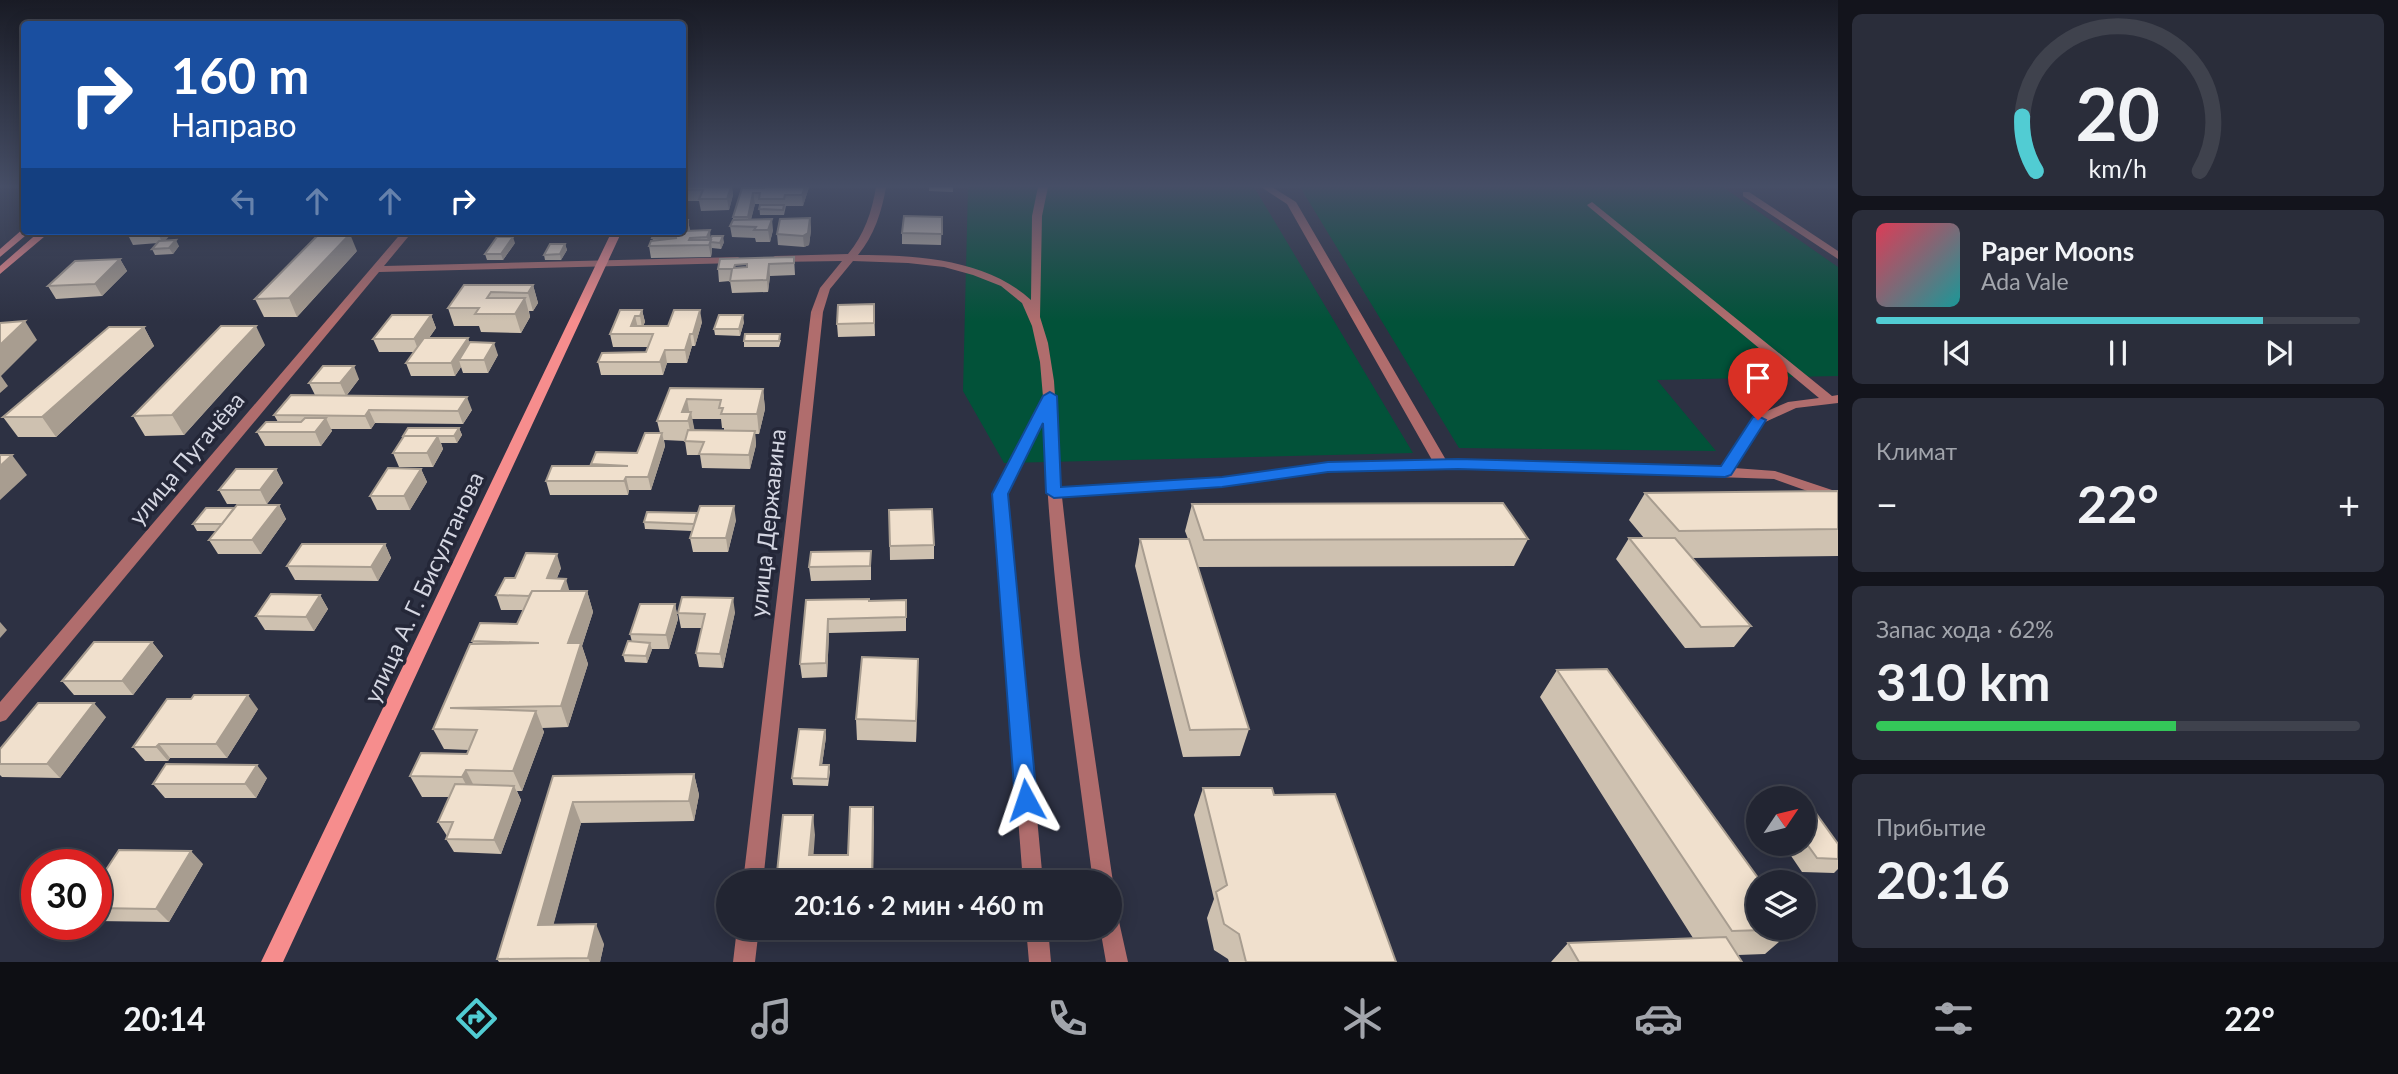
<!DOCTYPE html>
<html lang="ru">
<head>
<meta charset="utf-8">
<style>
	:root { --surface:#222532; --page:#2a2d3a; --text:#f1f3f6; --muted:#a2a5ac; --line:#3f424d; --accent:#51ccd3 }
	body { margin:0; font-family:Lato,sans-serif; background:var(--page); color:var(--text); height:100vh; display:flex; flex-direction:column; font-size:26px; white-space:nowrap }
	* { box-sizing:border-box; margin:0 }
	p { font-size:23px; color:var(--muted) }
	.icon { flex:none; width:38px; height:38px; fill:none; stroke:currentColor; stroke-width:2; stroke-linecap:round; stroke-linejoin:round }
	.map { position:relative; flex:1; overflow:hidden }
	.details { display:flex; flex-direction:column; gap:14px; padding:14px; background:#13141c; width:560px }
	.details>* { flex:none }
	.hud { position:absolute; left:21px; top:21px; width:665px; height:214px; border-radius:7px; box-shadow:0 4px 18px #0003,0 0 0 2px var(--line); background:#1a4fa0; color:#fff; overflow:hidden }
	.needle { width:46px; rotate:55deg }
	.buttons { position:absolute; left:1746px; top:786px; display:grid; gap:14px }
	.buttons a { display:grid; place-items:center; width:70px; height:70px; border-radius:50%; background:var(--surface); box-shadow:0 4px 18px #0003,0 0 0 2px var(--line); font-size:35px }
	.speed { position:absolute; left:21px; top:849px; display:flex; gap:14px; font-size:35px; font-weight:700; text-align:center }
	.speed>* { display:grid; place-content:center; width:91px; height:91px; border-radius:50%; background:var(--surface); box-shadow:0 4px 18px #0003,0 0 0 2px var(--line); line-height:1 }
	.speed .limit { border:10px solid #d22; background:#fff; color:#111 }
	.pin { position:absolute; display:grid; place-items:center; width:60px; height:60px; color:#fff; margin:-72px -30px; border-radius:50% 50% 50% 0; rotate:-45deg; box-shadow:0 0 7px #0007 }
	.pin .icon { rotate:45deg }
	.me { position:absolute; width:77px; margin:-38px; rotate:355deg; stroke-linejoin:round; filter:drop-shadow(0 0 5px #0008) }
	.turn { display:flex; align-items:center; gap:24px; height:147px; padding:0 35px; font-size:32px }
	.turn .icon { width:91px; height:91px; stroke-width:2.5 }
	.turn b { display:block; font-size:49px; line-height:60px }
	.lanes { display:flex; align-items:center; height:66px; padding:0 35px; background:#0003; justify-content:center; gap:35px; direction:ltr }
	.lanes .off { opacity:.35 }
	.big { font-size:52px; font-weight:700; line-height:1.1 }
	.details .widget { flex:1; display:flex; flex-direction:column; justify-content:center; gap:10px; min-width:0; padding:0 24px; border-radius:10px; background:var(--page) }
	.details .dial { align-items:center; gap:0 }
	.dial svg { height:182px; overflow:visible; fill:none; stroke:var(--line); stroke-width:7; stroke-linecap:round; text-anchor:middle }
	.dial text { fill:var(--text); stroke:none }
	.song { display:flex; align-items:center; gap:21px }
	.cover { width:84px; height:84px; border-radius:10px; background:linear-gradient(135deg,hsl(350 70% 55%),hsl(180 70% 35%)) }
	.played { height:7px; border-radius:4px; background:linear-gradient(90deg,var(--accent) 80%,var(--line) 80%) }
	.keys { display:flex; justify-content:space-around; direction:ltr }
	.heat { display:flex; justify-content:space-between; align-items:center; font-size:38px; direction:ltr }
	.charge { height:10px; border-radius:5px; background:linear-gradient(90deg,#34c759 62%,var(--line) 0) }
	.trip { position:absolute; left:716px; top:870px; width:406px; height:70px; border-radius:35px; background:var(--surface); box-shadow:0 4px 18px #0003,0 0 0 2px var(--line); font-weight:700; line-height:70px; text-align:center }
	.dock { display:flex; height:112px; justify-content:space-around; align-items:center; background:#0e0f14; color:var(--muted) }
	.dock .icon { width:49px; height:49px }
	.dock .active { color:var(--accent) }
	.dock b { font-size:32px; color:var(--text) }
	main { display:flex; flex:1; min-height:0 }
	.map>svg:first-child { display:block }
	.green { fill:#025239 }
	.lines { fill:none; stroke-linecap:round; stroke-linejoin:round }
	.street { fill:#b06d6d; fill-rule:evenodd }
	.secondary { fill:#f68d8d; fill-rule:evenodd }
	.wall { fill:#cec1b0; fill-rule:evenodd }
	.shaded-wall { fill:#a89d90 }
	.building { fill:#f0e0cd; stroke:#a89d90; stroke-width:2; fill-rule:evenodd }
	.route { fill:#1a73e8; stroke:#114b97; stroke-width:2 }
	.labels { text-anchor:middle; dominant-baseline:central; stroke-width:7; stroke-linejoin:round; paint-order:stroke }
	.street-label { font-size:23px; fill:#d4d6e2; stroke:#242738 }
</style>
</head>
<body>
<main>
<div class="map">
<svg width="1838" height="962" viewBox="0 0 1838 962">
	<rect width="100%" height="100%" fill="#2d3143"/>
	<path class="green" d="M968,187H1254L1413,453L1004,463L963,391Z
		M1300,187H1723L1838,267V376L1657,380L1716,451L1459,448Z"/>
	<g class="lines">
		<path class="street" d="M876,187H886C882,211 874,236 858,255C917,255 986,259 1031,300L1032,216L1038,187H1048L1042,216L1040,317L1048,343L1054,381L1061,488L1222,477L1328,463L1432,460L1287,204L1261,187H1272L1296,202L1446,460L1721,467L1753,417L1788,402L1819,398L1589,207L1587,205L1592,202L1832,396L1838,395V403L1796,408L1763,423L1734,468L1775,471L1838,492V502L1774,479L1458,468L1328,471L1222,487L1062,497L1080,656L1113,882L1110,889V882H1093C1073,728 1049,574 1044,420L1007,494L1043,882H1023L993,494L1043,397L1040,362L1032,326L1022,303L1001,286L973,275L944,267L908,263L853,261L830,289L823,312L763,882H743L811,312L820,288L842,261L775,262L770,259L775,256L848,254C864,235 872,212 876,187Z
			M1743,192H1749L1838,251V259L1743,196Z
			M403,231H413L384,266L738,257L743,260L738,263L379,272L6,720L0,722V702Z
			M1110,914L1118,917L1128,962H1106L1100,928H1110Z
			M737,928H759L755,962H733Z
			M1026,928H1048L1051,962H1029Z"/>
		<path class="secondary" d="M24,228V231H31L0,257V249Z
			M40,231H51L0,274V266Z
			M612,231H622L283,962H261Z"/>
	</g>
	<path class="wall" d="M682,187H732L733,195L729,210L701,211L699,201H682Z
		M809,187L803,206H786L784,215H760L759,204H755L751,219L773,230L770,242H756L755,238L732,237L730,226L733,220V217L742,188Z
		M929,187H953V192L929,191Z
		M942,217L941,245L902,244V233Z
		M810,218L811,230L809,245L804,247L778,245L777,234Z
		M688,220L690,231L711,239L724,242L721,249L712,248L711,257L651,258L649,246L653,240L652,238Z
		M129,231H172L164,241L179,246L173,254L155,255L152,249L158,243L133,245L127,233Z
		M433,231H476L474,235H434Z
		M515,243L503,260H487L485,254Z
		M565,244L567,250L561,260H545L544,255Z
		M357,251L297,317H264L255,299Z
		M794,257L795,275L770,276L768,292L732,293L730,281L719,282L718,269L720,259ZM747,264V267L734,268L735,265Z
		M120,259L127,271L102,296L56,299L48,286Z
		M464,285H533L538,303L533,311H529L530,317L521,333L481,332L479,326H454L448,308Z
		M874,304L875,336L838,337L837,324Z
		M642,310L645,322L643,326H668L702,322L695,346H692L687,363H667L663,375H601L598,362L646,352L648,347H613L610,334Z
		M431,315L436,328L429,338H468L469,343L498,355L488,373H463L461,367L455,376H411L406,363L414,352H379L373,339Z
		M744,322L740,336L715,335L714,329Z
		M144,327L154,346L56,437H18L3,417Z
		M781,340L779,347H744V341Z
		M265,345L184,435L145,436L133,416Z
		M359,379L347,395L472,410L463,424L375,423L371,429H331L332,431L321,446H265L257,432L278,422L274,415L315,395L309,383Z
		M670,388L763,389L765,409L759,434H755L756,445L750,469L702,468L700,455H687L685,441L664,440L665,446L651,490H629L628,495H550L546,481L592,466L591,464L637,453L660,433L657,421ZM692,419H721L722,428H724V431L694,430Z
		M459,428L462,435L457,443H441L443,449L433,467H399L393,453L403,437V436Z
		M276,469L283,483L267,504H227L219,490Z
		M421,469L427,482L410,510H377L370,496Z
		M1838,491V556L1692,558L1751,626L1734,647L1685,648L1616,559L1629,538H1644L1629,520L1645,493Z
		M1192,504L1528,539L1514,566L1198,567L1249,729L1240,756L1183,757L1135,566L1140,539H1188L1185,531Z
		M279,505L286,519L261,554H218L209,540L216,531H197L193,524L234,508Z
		M889,510L934,545V559L890,560Z
		M736,520L728,552H693L690,538L692,531L645,529L644,522Z
		M385,544L391,558L378,581L295,580L287,566Z
		M871,551V580L811,581L809,567Z
		M561,568L557,578L570,591H587L593,612L582,646L588,664L568,727L542,728L544,732L522,791H517L521,800L501,854L454,852L446,839L447,836L438,822L449,797H422L410,776L467,754L469,750L444,749L433,729L473,644L472,641L517,624L523,610H501L496,595L515,578Z
		M320,595L328,609L314,631L265,630L256,616Z
		M806,600H906V631L829,633L827,677L802,678L800,664Z
		M675,604L678,619L669,649H652L647,663L625,662L623,655L632,642L630,634Z
		M735,612L723,668L699,667L696,653L702,628H681L678,613Z
		M152,642L163,656L133,695H74L62,681Z
		M1557,670L1794,929L1765,954L1738,955L1742,962H1551L1568,943L1693,938L1540,697Z
		M918,680L916,742L857,740L856,719Z
		M258,709L227,758H170L168,761H145L133,747Z
		M106,717L60,778L2,777L0,775V749Z
		M825,730L826,737L822,765H829L830,772L828,786L793,785L792,778Z
		M694,774L699,795L694,821L581,823L553,925L604,944L600,962H499L497,959L553,776Z
		M267,778L256,798H165L153,784Z
		M1203,788L1274,795L1396,962H1229L1228,959L1214,950L1207,918L1214,899L1194,815Z
		M1804,812L1838,844V869L1834,873L1802,872L1783,844H1804Z
		M203,864L169,922L96,921V885Z"/>
	<path class="shaded-wall" d="M731,187H732L733,195L729,210L727,199Z
		M805,187H809L803,206L802,195Z
		M753,193L755,204L749,228L748,217Z
		M810,218L811,230L809,245L804,247L803,236Z
		M772,219L773,230L770,242L768,230Z
		M688,220L690,231H685Z
		M710,230L712,252L711,257L707,237Z
		M156,231H172L173,232L163,243Z
		M350,234L357,251L297,317L289,298Z
		M723,236L724,242L721,249L720,243Z
		M513,237L515,243L503,260L501,254Z
		M176,240L179,246L173,254L169,248Z
		M565,244L567,250L561,260L560,254Z
		M120,259L127,271L102,296L95,284Z
		M769,264L770,276L768,292L767,280Z
		M533,285L538,303L533,311L528,293Z
		M525,298L530,317L521,333L515,314Z
		M642,310L645,322L642,328L640,316Z
		M700,310L702,322L695,346L693,334Z
		M431,315L436,328L419,352L414,339Z
		M743,315L744,322L740,336L739,329Z
		M635,316L638,328L631,326Z
		M25,321L37,340L1,376L8,386L0,393V345Z
		M256,326L265,345L184,435L172,415Z
		M144,327L154,346L56,437L42,417Z
		M690,334L692,346L687,363L685,350Z
		M468,338L472,351L459,360L461,367L455,376L451,363Z
		M494,343L498,355L488,373L484,360Z
		M665,350L667,363L663,375L660,362Z
		M354,366L359,379L346,396L340,383Z
		M763,389L765,409L759,434L757,414Z
		M467,397L472,410L463,424L458,411Z
		M687,399L690,416L691,412L695,432L692,441L688,421L682,412Z
		M369,410L375,423L371,429L365,416Z
		M326,418L332,431L321,446L315,432Z
		M459,428L462,435L457,443L454,436Z
		M755,431L756,445L750,469L749,455Z
		M662,433L665,446L651,490L648,477Z
		M438,436L443,449L433,467L427,453Z
		M12,455L27,475L0,500V466Z
		M276,469L283,483L267,504L260,490Z
		M421,469L427,482L410,510L404,496Z
		M626,477L629,490L628,495L624,481Z
		M279,505L286,519L261,554L252,540Z
		M734,506L736,520L728,552L726,538Z
		M385,544L391,558L378,581L371,567Z
		M557,554L561,568L551,592L547,578Z
		M566,579L570,593L559,596Z
		M587,591L593,612L582,646L588,664L568,727L561,706L568,643Z
		M320,595L328,609L314,631L306,617Z
		M733,598L735,612L723,668L720,654Z
		M675,604L678,619L669,649L666,635Z
		M828,619L829,633L827,677L826,663Z
		M0,622L7,630L0,638Z
		M152,642L163,656L133,695L122,681Z
		M650,643L652,650L647,663L646,656Z
		M918,659V680L916,742V721Z
		M248,695L258,709L227,758L216,744Z
		M94,703L106,717L60,778L47,764Z
		M536,711L544,732L522,791L513,771Z
		M825,730L826,737L821,772L820,765Z
		M159,744L170,758L168,761L156,747Z
		M257,765L267,778L256,798L245,784Z
		M466,770L476,790L473,798L462,777Z
		M694,774L699,795L694,821L689,801Z
		M514,786L521,800L501,854L494,840Z
		M573,802L581,823L548,945L538,925Z
		M873,807L874,827L873,882H872Z
		M813,815L815,835L812,875L809,855Z
		M191,851L203,864L169,922L156,909Z
		M596,924L604,944L600,962H590L588,958Z"/>
	<path class="building" d="M682,187H731L727,199H699L703,190H682Z
		M764,187H805L802,195H785L784,199H759L760,193H753L748,217H733L742,188H764Z
		M760,205H784L783,210L759,209Z
		M904,216L942,217V234L902,233Z
		M810,218L808,233L803,236L777,234L780,219Z
		M772,219L768,230H754L756,227L730,226L733,220Z
		M682,220H688L685,231L710,230L707,237L690,238L689,240H711L709,245L649,246L651,241L677,238H652L655,231H682Z
		M129,231H157L127,233Z
		M319,234H350L289,298L255,299Z
		M712,236H723L720,243L711,242L710,240Z
		M497,237H513L501,254H485Z
		M176,240L169,248L152,249L159,241Z
		M550,244H565L560,254L544,255Z
		M794,257V263L769,264L767,280L730,281L732,269H718L720,259ZM747,264V267L734,268L735,265Z
		M120,259L95,284L48,286L75,261Z
		M464,285H533L528,293L491,292L487,298H525L515,314H475L479,308H448Z
		M874,304V323L837,324L838,305Z
		M620,310H642L640,316H635L631,326H668L674,310H700L693,334H690L685,350H665L660,362H598L602,353L646,352L653,334H610Z
		M392,315H431L414,339H373Z
		M719,315H743L739,329H714Z
		M25,321L0,345V323Z
		M221,326H256L172,415L133,416Z
		M109,327H144L42,417H3Z
		M745,334H780L779,341H744Z
		M424,338H468L451,363H406Z
		M470,342L494,343L484,360H459Z
		M323,366H354L340,383H309Z
		M670,388L763,389L757,414H721L723,408H719L721,400L687,399L682,412H691L688,421H657Z
		M291,395L467,397L458,411L369,410L365,416L274,415Z
		M305,418H326L315,432H257L266,422H301Z
		M408,428H459L454,436H403Z
		M688,430L755,431L749,455L699,454L704,442L685,441Z
		M645,433H662L648,477H626L624,481H546L552,466H628L591,464L596,452L637,453Z
		M404,436H438L427,453H393Z
		M0,455H12L0,466Z
		M388,468L421,469L404,496H370Z
		M236,469H276L260,490H219Z
		M1838,491V529L1679,531L1645,493Z
		M1503,503L1528,539L1204,540L1192,504Z
		M237,505H279L252,540H209Z
		M700,506H734L726,538H690Z
		M206,508H234L222,524H193Z
		M932,509L934,545L890,546L889,510Z
		M647,512L697,513L694,524L644,522Z
		M1629,538H1675L1751,626L1701,627Z
		M1140,539H1189L1249,729L1190,730Z
		M302,544H385L371,567L287,566Z
		M871,551L870,566L809,567L811,552Z
		M526,553L557,554L547,578L566,579L561,591H532L529,596L496,595L505,578H515Z
		M532,591H587L568,643H581L561,706L450,708L536,711L513,771L466,770L462,777L410,776L421,753L467,754L477,730L433,729L470,644L539,643L472,641L480,623L517,624Z
		M271,594L320,595L306,617L256,616Z
		M682,597L733,598L720,654L696,653L705,614L678,613Z
		M869,599V601L906,600V617L828,619L826,663L800,664L806,600Z
		M640,604H675L666,635L630,634Z
		M628,641L650,643L646,656L623,655Z
		M94,642H152L122,681H62Z
		M862,657L918,659L916,721L856,719Z
		M1607,669L1761,882H1759V928H1793L1794,929L1732,931L1557,670Z
		M194,695H248L216,744H159L156,747H133L167,699H191Z
		M38,703H94L47,764H0V749Z
		M799,729L825,730L820,765H829L828,779L792,778Z
		M166,764L257,765L245,784H153Z
		M694,774L689,801L573,802L538,925L596,924L588,958L497,959L553,776Z
		M455,784L514,786L494,840L446,839L453,822H438Z
		M1203,788H1272L1274,795L1335,794L1396,962H1246L1239,934L1224,924L1216,892L1227,885Z
		M850,807H873L872,882H776L783,815H813L809,855H848Z
		M1804,812H1815L1838,844V859L1817,858L1804,840Z
		M119,850L191,851L156,909L96,908V885Z
		M1726,937L1742,962H1579L1568,943Z"/>
	<linearGradient id="sky" x2="0" y2="1"><stop stop-color="#191b25"/><stop offset="0.58" stop-color="#464e66"/><stop offset="1" stop-color="#464e66" stop-opacity="0"/></linearGradient>
	<rect width="1838" height="321" fill="url(#sky)"/>
	<path class="route" d="M1050,392L1057,396L1061,487L1222,477L1328,462L1458,459L1721,466L1753,417L1758,416L1766,420L1731,475L1725,477L1458,469L1328,472L1222,487L1054,498L1046,493L1043,423L1008,494L1037,800L1034,807L1026,810L1018,807L1015,800L992,494L1043,396Z"/>
	<g class="labels">
		<g class="street-label">
			<text transform="translate(186 458) rotate(-50)">улица Пугачёва</text>
			<text transform="translate(767 523) rotate(-84)">улица Державина</text>
			<text transform="translate(423 587) rotate(-65)">улица А. Г. Бисултанова</text>
		</g>
	</g>
</svg>
<div class="buttons">
<a><svg class="needle" viewBox="-14 -14 28 28"><path d="M0-13l5 13h-10z" fill="#e53935"/><path d="M0 13l5-13h-10z" fill="#a2a5ac"/></svg></a>
<a><svg class="icon" aria-label="layers" viewBox="0 0 24 24"><path d="M12 4l9 5-9 5-9-5zM3 14l9 5 9-5"/></svg></a>
</div>
<div class="speed"><div class="limit">30</div></div>
<div class="pin" style="left:1758px;top:420px;background:#d93025"><svg class="icon" aria-label="arrive" viewBox="0 0 24 24"><path d="M6 21V4h12l-3 4 3 4H6"/></svg></div>
<svg class="me" style="left:1026px;top:800px" viewBox="-20 -20 40 40"><path d="M0-17L14 15 0 8-14 15z" fill="#1a73e8" stroke="#fff" stroke-width="4"/></svg>
<div class="trip">20:16 · 2 мин · 460 m</div>
<div class="hud">
<div class="turn"><svg class="icon" aria-label="right" viewBox="0 0 24 24"><path d="M7 20v-9h11M14 6l5 5-5 5"/></svg><div><b>160 m</b>Направо</div></div>
<div class="lanes"><svg class="icon off" aria-label="left" viewBox="0 0 24 24"><path d="M17 20v-9H6M10 6l-5 5 5 5"/></svg><svg class="icon off" aria-label="ahead" viewBox="0 0 24 24"><path d="M12 20V5M6 11l6-6 6 6"/></svg><svg class="icon off" aria-label="ahead" viewBox="0 0 24 24"><path d="M12 20V5M6 11l6-6 6 6"/></svg><svg class="icon" aria-label="right" viewBox="0 0 24 24"><path d="M7 20v-9h11M14 6l5 5-5 5"/></svg></div>
</div>
</div>
<section class="details">
<div class="widget dial"><svg viewBox="0 0 100 80">
<path d="M14 69A42 42 0 1 1 86 69"/>
<path d="M14 69A42 42 0 0 1 8 45" stroke="#51ccd3"/>
<text x="50" y="56" font-size="32" font-weight="700">20</text>
<text x="50" y="72" font-size="11">km/h</text>
</svg></div>
<div class="widget">
<div class="song"><i class="cover"></i><div><b>Paper Moons</b><p>Ada Vale</p></div></div>
<div class="played"></div>
<div class="keys"><svg class="icon" aria-label="previous" viewBox="0 0 24 24"><path d="M18 5L8 12l10 7zM5 5v14"/></svg><svg class="icon" aria-label="pause" viewBox="0 0 24 24"><path d="M8 5v14M16 5v14"/></svg><svg class="icon" aria-label="next" viewBox="0 0 24 24"><path d="M6 5l10 7-10 7zM19 5v14"/></svg></div>
</div>
<div class="widget"><p>Климат</p>
<div class="heat"><a>−</a><b class="big">22°</b><a>+</a></div>
</div>
<div class="widget"><p>Запас хода · 62%</p><b class="big">310 km</b><div class="charge"></div></div>
<div class="widget"><p>Прибытие</p><b class="big">20:16</b></div>
</section>
</main>
<nav class="dock">
<b>20:14</b>
<svg class="icon active" aria-label="directions" viewBox="0 0 24 24"><path d="M12 3l9 9-9 9-9-9zM9 14v-3h6M13 9l2 2-2 2"/></svg>
<svg class="icon" aria-label="music" viewBox="0 0 24 24"><path d="M9 18V5l10-2v13"/><circle cx="6" cy="18" r="3"/><circle cx="16" cy="16" r="3"/></svg>
<svg class="icon" aria-label="phone" viewBox="0 0 24 24"><path d="M5 4h4l2 5-3 2q2 4 5 5l2-3 5 2v4C11 20 4 13 5 4z"/></svg>
<svg class="icon" aria-label="climate" viewBox="0 0 24 24"><path d="M12 3v18M4 7l16 10M4 17L20 7"/></svg>
<svg class="icon" aria-label="car" viewBox="0 0 24 24"><path d="M5 17H2v-5l4-1 3-4h7l3 4 3 1v5h-3M9 17h6M6 11h13"/><circle cx="7" cy="17" r="2"/><circle cx="17" cy="17" r="2"/></svg>
<svg class="icon" aria-label="filters" viewBox="0 0 24 24"><path d="M4 7h16M4 17h16"/><circle cx="9" cy="7" r="2"/><circle cx="15" cy="17" r="2"/></svg>
<b>22°</b>
</nav>
</body>
</html>
